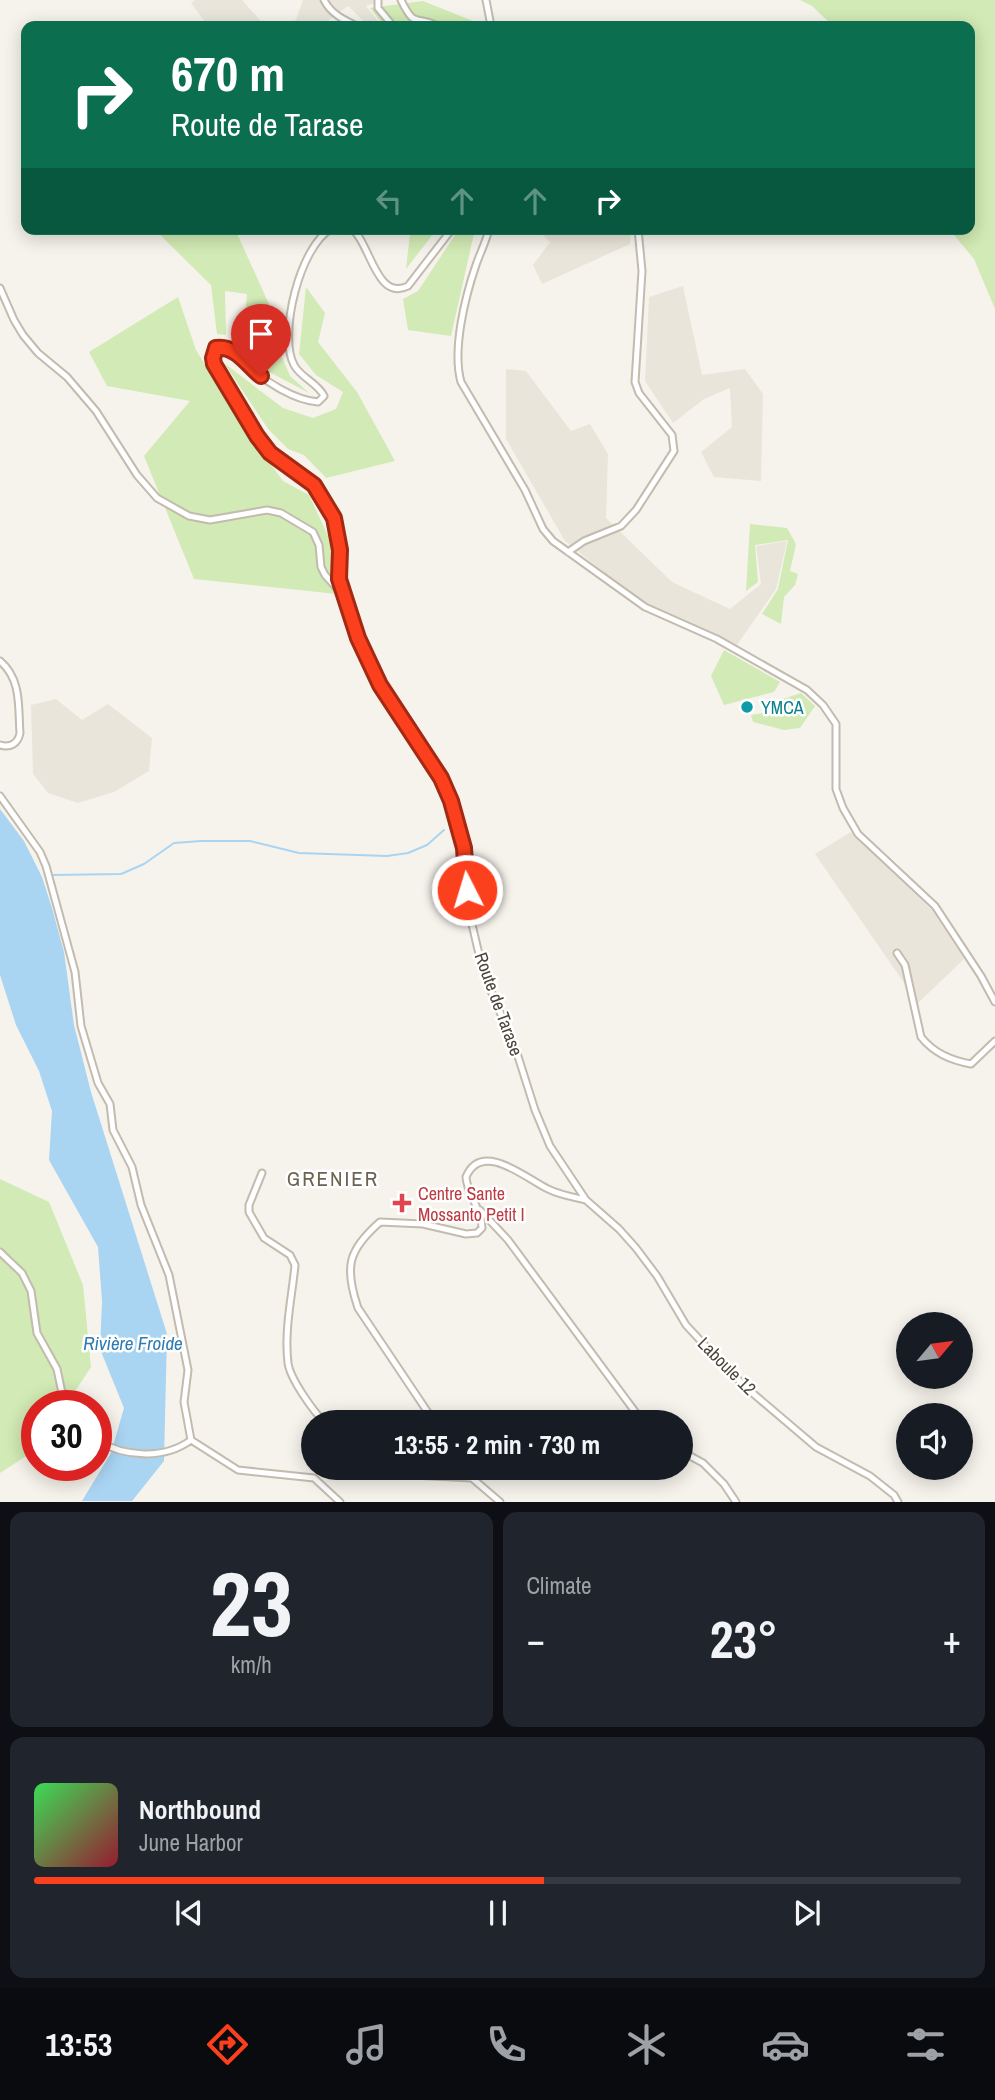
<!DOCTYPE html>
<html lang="en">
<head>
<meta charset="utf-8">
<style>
	:root { --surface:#171b24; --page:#20242c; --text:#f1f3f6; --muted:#9ea1a6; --line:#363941; --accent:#fc3f1d }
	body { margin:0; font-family:"Archivo Narrow",sans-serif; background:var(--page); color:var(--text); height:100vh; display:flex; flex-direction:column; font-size:26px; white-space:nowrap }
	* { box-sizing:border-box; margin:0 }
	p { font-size:23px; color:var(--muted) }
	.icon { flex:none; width:38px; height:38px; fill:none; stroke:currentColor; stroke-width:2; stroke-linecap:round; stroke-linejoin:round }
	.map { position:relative; height:1502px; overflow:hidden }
	.details { display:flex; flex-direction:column; gap:10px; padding:10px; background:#0d0f14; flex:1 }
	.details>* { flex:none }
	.hud { position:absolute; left:21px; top:21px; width:954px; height:214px; border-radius:14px; box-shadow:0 4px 18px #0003; background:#0b6e4f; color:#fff; overflow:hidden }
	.needle { width:46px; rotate:61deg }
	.buttons { position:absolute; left:896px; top:1312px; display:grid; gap:14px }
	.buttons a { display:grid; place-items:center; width:77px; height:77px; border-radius:50%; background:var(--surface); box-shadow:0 4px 18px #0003; font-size:35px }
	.speed { position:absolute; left:21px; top:1390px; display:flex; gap:14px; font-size:35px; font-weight:700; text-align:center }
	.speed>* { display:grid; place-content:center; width:91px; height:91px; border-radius:50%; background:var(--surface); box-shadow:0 4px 18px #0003; line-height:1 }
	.speed .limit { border:10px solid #d22; background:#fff; color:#111 }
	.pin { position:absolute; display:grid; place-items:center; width:60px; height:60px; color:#fff; margin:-72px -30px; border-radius:50% 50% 50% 0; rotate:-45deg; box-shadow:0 0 7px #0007 }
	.pin .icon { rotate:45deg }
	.me { position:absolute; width:77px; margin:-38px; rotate:355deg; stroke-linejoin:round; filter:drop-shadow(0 0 5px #0008) }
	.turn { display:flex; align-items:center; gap:24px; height:147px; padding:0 35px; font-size:32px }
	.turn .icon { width:91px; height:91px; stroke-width:2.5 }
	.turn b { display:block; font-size:49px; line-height:60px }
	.lanes { display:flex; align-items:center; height:66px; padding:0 35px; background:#0003; justify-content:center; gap:35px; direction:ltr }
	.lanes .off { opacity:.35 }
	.big { font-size:52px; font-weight:800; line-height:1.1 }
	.details .tile { flex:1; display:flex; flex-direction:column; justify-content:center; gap:10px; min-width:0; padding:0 24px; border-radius:14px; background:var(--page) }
	.details .dial { align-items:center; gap:0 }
	.dial b { font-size:91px; line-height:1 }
	.song { display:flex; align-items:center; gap:21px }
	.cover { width:84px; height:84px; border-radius:10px; background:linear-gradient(135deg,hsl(130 70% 55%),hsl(350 70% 35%)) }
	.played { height:7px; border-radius:4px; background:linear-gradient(90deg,var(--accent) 55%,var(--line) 55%) }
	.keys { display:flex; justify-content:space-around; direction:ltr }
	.heat { display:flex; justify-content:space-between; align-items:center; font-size:38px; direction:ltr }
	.details .tiles { flex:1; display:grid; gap:10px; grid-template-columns:1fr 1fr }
	.tile:last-child { grid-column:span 2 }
	.trip { position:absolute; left:301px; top:1410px; width:392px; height:70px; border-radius:35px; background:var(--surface); box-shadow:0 4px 18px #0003; font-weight:800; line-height:70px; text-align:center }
	.tabs { display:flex; height:112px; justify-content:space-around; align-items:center; background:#090b0e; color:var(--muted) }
	.tabs .icon { width:49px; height:49px }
	.tabs .on { color:var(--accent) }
	.tabs b { font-size:32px; color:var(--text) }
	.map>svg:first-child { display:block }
	.residential { fill:#eae5da }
	.green { fill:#d2eab5 }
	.water { fill:#a9d4f2 }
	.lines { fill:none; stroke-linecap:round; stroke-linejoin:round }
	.stream { stroke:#a9d4f2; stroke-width:2 }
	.minor-casing { stroke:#c2bbae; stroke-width:9 }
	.minor { stroke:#fff; stroke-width:5 }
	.route-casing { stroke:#a42913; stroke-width:18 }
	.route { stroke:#fc3f1d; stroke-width:12 }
	.culture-dot { fill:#0f9aa8; stroke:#fff; stroke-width:2.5 }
	.health-dot { fill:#e0444e; stroke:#fff; stroke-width:2.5 }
	.labels { text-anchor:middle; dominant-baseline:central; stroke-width:5; stroke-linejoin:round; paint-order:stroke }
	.culture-label { font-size:18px; fill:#0d838f; stroke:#fff; text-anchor:start }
	.street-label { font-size:18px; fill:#4b4439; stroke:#fff }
	.health-label { font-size:18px; fill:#be3a42; stroke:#fff; text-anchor:start }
	.water-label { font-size:19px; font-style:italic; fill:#2e7ab2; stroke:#fff }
	.quarter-label { font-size:21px; letter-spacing:2px; fill:#6e6250; stroke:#fff }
</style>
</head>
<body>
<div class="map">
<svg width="995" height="1502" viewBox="0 0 995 1502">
	<rect width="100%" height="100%" fill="#f6f3ec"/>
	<path class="residential" d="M195,0H242L265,26H208L191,3Z
		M303,0H382L366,6L382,26H369L348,6L321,26H266L296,20Z
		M537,229H631L630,244L542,284L533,265L550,242Z
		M683,286L702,375L745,369L763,394L761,481L714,477L701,452L732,427L730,388L704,399L673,423L645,381L649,297Z
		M506,369L526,371L571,431L590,424L608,454L606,518L672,582L730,609L761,584L756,546L787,541L776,589L737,645L645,605L565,541L506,439Z
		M56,699L82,720L108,704L152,738L149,771L114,792L78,803L48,793L33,774L31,705Z
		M851,832L932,910L964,959L918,1003L815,854Z"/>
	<path class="green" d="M800,0H995V309L974,259L949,229H970V26H833L812,6Z
		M423,1L473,21L475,26H428L425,23L421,26H384L370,8Z
		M154,229H235L282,333V357L290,376L309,393L260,367L242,346L247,294L225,291L226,335L217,334L211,285Z
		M409,229H437L406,269L410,234Z
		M459,229H475L451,336L408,330L403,299L418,291Z
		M306,287L325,313L318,342L357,392L395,461L326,478L304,455L288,449L269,430L224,363L283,408L313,418L336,409L343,392L316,375L299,354Z
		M178,297L196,350L247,432L283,481L309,495L332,544L337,594L194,579L144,456L190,401L107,386L89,352Z
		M750,524L787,528L796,544L790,571L798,574L795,585L784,597L781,624L762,614L778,589L788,540L755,545L758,582L746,591Z
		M724,650L780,682L774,692L724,705L711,676Z
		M801,693L815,706L800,728L784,730L753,722L751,715L777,711V701Z
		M0,1179L49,1202L83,1285L91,1367L66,1405H37V1449L0,1473Z"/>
	<path class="water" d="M0,809L24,841L42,877L52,908L64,952L74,1025L91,1092L167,1334L164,1461L132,1501H82L111,1453L124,1408L100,1349L102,1301L98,1247L49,1160L52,1111L39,1071L16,1025L0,975Z"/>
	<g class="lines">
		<path class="stream" d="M52,875L121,874L144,864L174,843L201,841H250L299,853L387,856L408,853L427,845L444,830"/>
		<g class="minor-casing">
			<path id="minor" d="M324,0C331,14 344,20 357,26
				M378,0V8L393,26
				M401,0C415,29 415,15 439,26
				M486,0L491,26
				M331,229C300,246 278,335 294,365C301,378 318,383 324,396L318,402C294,400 266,382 248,366C243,361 239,354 233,350C227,346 223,347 216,348L213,358L214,364L257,436L270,453L314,485L334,518L340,550L339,578L358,638L380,686L441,778L451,801L464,847L471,920L478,950L489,986L516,1050L535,1110L550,1146L586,1200L619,1229L636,1248L657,1276L686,1325L724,1366L749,1390L816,1447L870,1476L894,1495L898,1502
				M352,229C370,242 376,302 408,286L452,229
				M489,229C486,242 480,253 476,265C465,297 452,350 461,382L525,490L543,529L553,541L645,607L717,639L807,690L823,705L836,724V789L843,808L858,834L935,906L981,976L995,1002
				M0,288L14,320L23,335L38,353L67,377L96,411L137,475L157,498L189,516L210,520L267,510L281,513L313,532L319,545L321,567L325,575L342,594
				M568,552L584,541L621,526L636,510L674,451L672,435L639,393L635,382L642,271L638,229
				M0,661C22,680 18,707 20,733C18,744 10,748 0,745
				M0,796L40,852L46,866L75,972L81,1026L98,1083L110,1104L113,1130L132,1167L141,1205L169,1275L188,1370L184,1402L191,1440
				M897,953L905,965L921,1037C934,1053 950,1060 971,1064L995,1041
				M262,1173L249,1205V1212L264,1238L290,1255L295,1265C292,1297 284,1330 288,1363C290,1379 314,1412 325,1423
				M480,1210L508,1240L639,1417L646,1423
				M0,1252L22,1273L31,1291L37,1333L57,1369L62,1393L70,1405
				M435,1423L358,1308C344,1267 348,1250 380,1222L423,1224L466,1234L477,1233L482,1228C482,1209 467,1195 466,1177C482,1139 528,1180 548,1189C560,1195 573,1197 586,1200
				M96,1440C124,1457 164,1460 191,1440L238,1470L314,1478L340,1502
				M681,1451L703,1463L724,1484L736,1502
				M391,1468L412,1475L472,1478
				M465,1468L472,1478L500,1502"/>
		</g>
		<use href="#minor" class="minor"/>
	</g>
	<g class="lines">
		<g class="route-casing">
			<path id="route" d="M261,376C247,365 236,345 216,348L213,358L214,364L257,436L270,453L314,485L334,518L340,550L339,579L358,638L380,685L441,778L451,801L464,848L467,890"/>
		</g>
		<use href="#route" class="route"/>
	</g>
	<circle class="culture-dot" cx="747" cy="707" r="7"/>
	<path class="health-dot" d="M398.5 1192.5h7v7h7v7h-7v7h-7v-7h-7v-7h7z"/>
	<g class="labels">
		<g class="culture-label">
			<text x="761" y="707">YMCA</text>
		</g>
		<g class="street-label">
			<text transform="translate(499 1004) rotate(70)">Route de Tarase</text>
			<text transform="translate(727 1366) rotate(45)">Laboule 12</text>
		</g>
		<g class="health-label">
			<text x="418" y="1193">Centre Sante<tspan x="418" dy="21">Mossanto Petit I</tspan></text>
		</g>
		<g class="water-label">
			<text x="133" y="1343">Rivière Froide</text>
		</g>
		<g class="quarter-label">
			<text x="333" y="1178">GRENIER</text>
		</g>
	</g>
</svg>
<div class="buttons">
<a><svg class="needle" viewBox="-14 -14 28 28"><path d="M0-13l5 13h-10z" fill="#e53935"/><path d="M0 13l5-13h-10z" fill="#9ea1a6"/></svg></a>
<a><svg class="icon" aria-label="sound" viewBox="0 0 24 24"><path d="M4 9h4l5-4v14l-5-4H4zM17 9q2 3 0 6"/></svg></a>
</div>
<div class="speed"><div class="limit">30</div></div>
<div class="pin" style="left:261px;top:376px;background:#d93025"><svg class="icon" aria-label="arrive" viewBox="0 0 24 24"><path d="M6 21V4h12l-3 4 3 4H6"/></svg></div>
<svg class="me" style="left:467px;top:890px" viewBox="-20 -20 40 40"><circle r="17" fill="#fc3f1d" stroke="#fff" stroke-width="3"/><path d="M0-11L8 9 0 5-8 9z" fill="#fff"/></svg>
<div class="trip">13:55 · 2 min · 730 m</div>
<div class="hud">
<div class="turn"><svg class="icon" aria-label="right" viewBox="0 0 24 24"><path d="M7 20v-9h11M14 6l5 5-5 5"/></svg><div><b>670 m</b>Route de Tarase</div></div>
<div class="lanes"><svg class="icon off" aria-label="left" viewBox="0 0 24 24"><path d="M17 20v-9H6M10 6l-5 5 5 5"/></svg><svg class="icon off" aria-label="ahead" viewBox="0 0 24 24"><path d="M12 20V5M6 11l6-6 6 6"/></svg><svg class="icon off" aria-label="ahead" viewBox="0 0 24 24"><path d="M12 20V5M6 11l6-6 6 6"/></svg><svg class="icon" aria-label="right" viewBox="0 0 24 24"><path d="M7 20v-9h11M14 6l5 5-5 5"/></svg></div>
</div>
</div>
<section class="details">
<div class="tiles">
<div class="tile dial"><b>23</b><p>km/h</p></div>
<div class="tile"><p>Climate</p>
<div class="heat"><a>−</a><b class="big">23°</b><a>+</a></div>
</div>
<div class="tile">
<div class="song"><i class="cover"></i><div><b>Northbound</b><p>June Harbor</p></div></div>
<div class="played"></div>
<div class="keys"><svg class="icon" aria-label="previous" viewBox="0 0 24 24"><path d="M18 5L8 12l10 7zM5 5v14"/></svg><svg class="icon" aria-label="pause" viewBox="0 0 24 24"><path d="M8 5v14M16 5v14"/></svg><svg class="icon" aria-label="next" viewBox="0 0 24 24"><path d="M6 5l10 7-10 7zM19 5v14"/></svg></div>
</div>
</div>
</section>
<nav class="tabs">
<b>13:53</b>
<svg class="icon on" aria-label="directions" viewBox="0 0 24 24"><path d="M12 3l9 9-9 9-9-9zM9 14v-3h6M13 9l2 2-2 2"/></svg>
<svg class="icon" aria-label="music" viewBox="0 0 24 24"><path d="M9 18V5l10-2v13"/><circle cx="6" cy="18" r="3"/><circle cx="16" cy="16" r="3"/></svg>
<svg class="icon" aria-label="phone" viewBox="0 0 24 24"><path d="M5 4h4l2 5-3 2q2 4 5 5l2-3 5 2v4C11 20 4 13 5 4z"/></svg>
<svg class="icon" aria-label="climate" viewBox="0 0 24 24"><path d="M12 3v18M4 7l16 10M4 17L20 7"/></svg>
<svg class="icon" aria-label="car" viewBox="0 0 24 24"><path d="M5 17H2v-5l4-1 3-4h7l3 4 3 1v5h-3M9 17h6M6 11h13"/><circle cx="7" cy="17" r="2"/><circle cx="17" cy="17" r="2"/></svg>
<svg class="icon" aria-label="filters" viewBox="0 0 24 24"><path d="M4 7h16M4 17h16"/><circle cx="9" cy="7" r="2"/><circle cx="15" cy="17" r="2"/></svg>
</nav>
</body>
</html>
